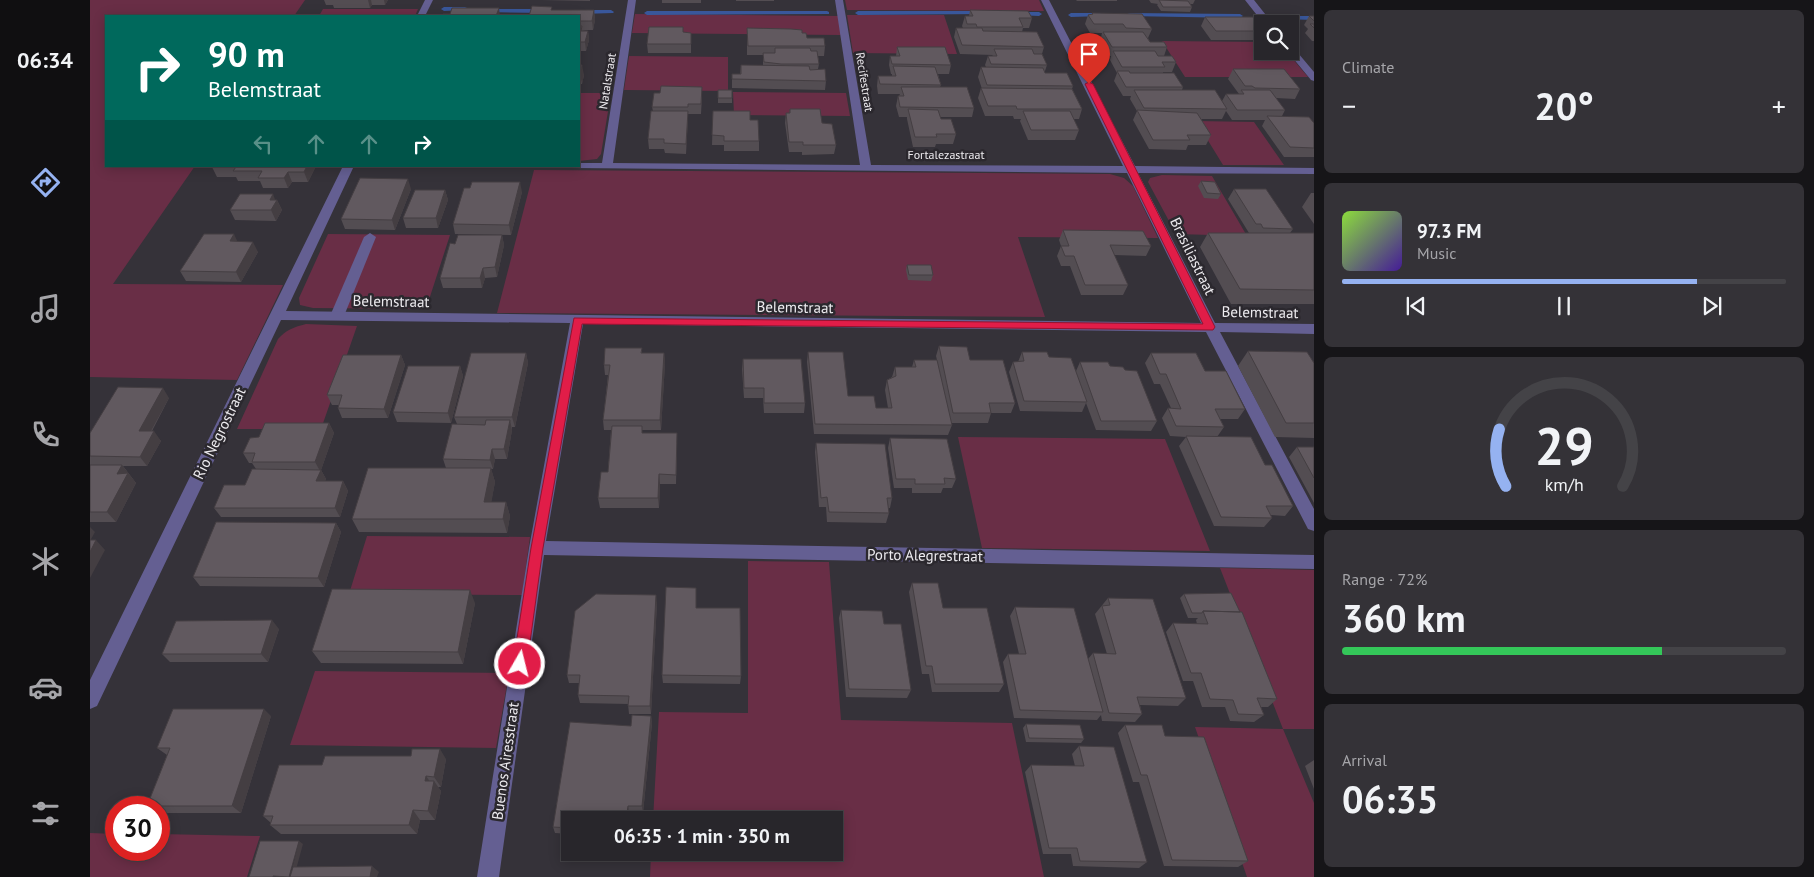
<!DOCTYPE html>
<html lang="en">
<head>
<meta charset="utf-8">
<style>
	:root { --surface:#28262b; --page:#343237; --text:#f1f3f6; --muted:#a5a5a9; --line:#444347; --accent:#95b2f1 }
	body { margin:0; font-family:"PT Sans",sans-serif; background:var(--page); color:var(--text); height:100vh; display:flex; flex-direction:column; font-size:19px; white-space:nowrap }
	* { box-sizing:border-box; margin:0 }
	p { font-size:16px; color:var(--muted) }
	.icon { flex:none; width:28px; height:28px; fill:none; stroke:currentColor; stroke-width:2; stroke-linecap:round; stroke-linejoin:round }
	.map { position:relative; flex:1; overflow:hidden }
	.sheet { display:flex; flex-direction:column; gap:10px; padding:10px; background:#161518; width:500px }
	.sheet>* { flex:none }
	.guide { position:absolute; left:15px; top:15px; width:475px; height:152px; border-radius:0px; box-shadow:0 2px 12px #0003,0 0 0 1px var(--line); background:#00695c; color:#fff; overflow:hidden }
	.buttons { position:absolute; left:1164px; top:15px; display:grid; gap:10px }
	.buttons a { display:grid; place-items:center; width:45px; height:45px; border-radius:0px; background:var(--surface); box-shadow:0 2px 12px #0003,0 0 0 1px var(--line); font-size:25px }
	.speed { position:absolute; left:15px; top:796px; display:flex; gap:10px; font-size:25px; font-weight:700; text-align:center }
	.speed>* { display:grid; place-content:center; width:65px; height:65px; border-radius:50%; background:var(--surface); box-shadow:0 2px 12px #0003,0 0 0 1px var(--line); line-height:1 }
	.speed .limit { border:8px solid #d22; background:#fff; color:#111 }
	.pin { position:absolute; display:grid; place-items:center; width:42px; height:42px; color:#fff; margin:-51px -21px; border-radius:50% 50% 50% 0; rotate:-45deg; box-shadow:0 0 5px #0007 }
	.pin .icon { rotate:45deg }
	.me { position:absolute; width:55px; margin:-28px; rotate:8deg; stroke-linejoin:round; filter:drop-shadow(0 0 4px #0008) }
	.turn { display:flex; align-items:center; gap:18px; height:105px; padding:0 20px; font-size:22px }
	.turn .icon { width:65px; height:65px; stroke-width:2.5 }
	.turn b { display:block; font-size:35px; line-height:42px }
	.lanes { display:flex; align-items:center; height:48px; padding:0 20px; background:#0003; justify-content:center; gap:25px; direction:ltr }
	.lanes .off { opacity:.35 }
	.big { font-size:38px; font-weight:600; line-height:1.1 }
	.sheet .card { flex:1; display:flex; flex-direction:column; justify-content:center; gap:8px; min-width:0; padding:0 18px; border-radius:8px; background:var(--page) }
	.sheet .dial { align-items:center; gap:0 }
	.dial svg { height:130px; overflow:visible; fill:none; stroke:var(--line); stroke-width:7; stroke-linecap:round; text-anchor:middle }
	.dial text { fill:var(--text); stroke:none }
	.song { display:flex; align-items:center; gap:15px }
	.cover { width:60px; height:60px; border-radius:8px; background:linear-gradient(135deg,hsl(90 70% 55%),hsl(260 70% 35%)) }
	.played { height:5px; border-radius:2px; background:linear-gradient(90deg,var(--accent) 80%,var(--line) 80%) }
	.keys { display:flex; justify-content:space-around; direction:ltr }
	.heat { display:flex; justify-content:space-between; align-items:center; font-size:28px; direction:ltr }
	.charge { height:8px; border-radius:4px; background:linear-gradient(90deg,#34c759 72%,var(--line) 0) }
	.trip { position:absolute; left:471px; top:811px; width:282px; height:50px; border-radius:0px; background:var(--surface); box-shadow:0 2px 12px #0003,0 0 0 1px var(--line); font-weight:600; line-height:50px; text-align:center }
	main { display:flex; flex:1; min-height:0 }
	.menu { display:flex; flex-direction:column; width:90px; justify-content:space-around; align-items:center; background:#100f11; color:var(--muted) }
	.menu .icon { width:35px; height:35px }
	.menu .current { color:var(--accent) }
	.menu b { font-size:22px; color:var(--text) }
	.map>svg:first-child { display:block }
	.green { fill:#692e46 }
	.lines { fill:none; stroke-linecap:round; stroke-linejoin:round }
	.stream { fill:#39579b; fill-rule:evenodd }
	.lane { fill:#645f92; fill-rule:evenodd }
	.street { fill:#645f92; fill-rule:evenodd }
	.wall { fill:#534d52 }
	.shaded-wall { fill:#443e42 }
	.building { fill:#61595f; stroke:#443e42 }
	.route { fill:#e11d48; stroke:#92132f }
	.labels { text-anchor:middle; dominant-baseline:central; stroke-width:5; stroke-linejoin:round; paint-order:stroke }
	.far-street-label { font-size:12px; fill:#edebef; stroke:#2b282e }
	.street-label { font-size:15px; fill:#edebef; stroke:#2b282e }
</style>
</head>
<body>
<main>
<nav class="menu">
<b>06:34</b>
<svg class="icon current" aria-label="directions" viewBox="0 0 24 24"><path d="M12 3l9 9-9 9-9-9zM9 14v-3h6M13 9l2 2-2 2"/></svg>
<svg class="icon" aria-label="music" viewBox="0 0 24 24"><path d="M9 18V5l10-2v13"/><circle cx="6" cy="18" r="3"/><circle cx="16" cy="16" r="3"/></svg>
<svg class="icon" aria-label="phone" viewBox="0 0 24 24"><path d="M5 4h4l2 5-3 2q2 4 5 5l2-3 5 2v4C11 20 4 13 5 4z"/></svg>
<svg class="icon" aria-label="climate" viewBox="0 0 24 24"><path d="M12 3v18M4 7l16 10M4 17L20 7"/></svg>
<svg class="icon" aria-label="car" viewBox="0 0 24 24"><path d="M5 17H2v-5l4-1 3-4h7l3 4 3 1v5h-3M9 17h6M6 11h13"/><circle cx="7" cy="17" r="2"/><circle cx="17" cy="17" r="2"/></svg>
<svg class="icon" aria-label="filters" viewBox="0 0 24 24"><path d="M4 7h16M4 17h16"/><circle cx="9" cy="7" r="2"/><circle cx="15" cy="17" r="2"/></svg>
</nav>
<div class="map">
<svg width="1224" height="877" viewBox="0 0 1224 877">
	<rect width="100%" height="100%" fill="#353239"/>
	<path class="green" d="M0,0H215L204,16H16V166H105L23,284L193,285L147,380L0,377Z
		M755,0H949L954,11L757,10Z
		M233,9H328L325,16H229Z
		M545,14L748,16L751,35L542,33Z
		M757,15H854L867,54L763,53Z
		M1072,41L1172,42V51H1196L1218,77H1095Z
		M539,56L638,57V91L534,90Z
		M643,92L756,93L760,116L644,115Z
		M489,93H521L511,154L507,159L489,161Z
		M1106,121L1164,122L1194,165H1133Z
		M444,170L1020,174L1034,178L1043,186L1068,238L928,237L955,317L407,313Z
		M1072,175L1122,176L1157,236L1086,234L1058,182L1060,178Z
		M238,234L360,235L336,309L223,308L210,305L209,298Z
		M216,324L267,326L231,429H147L188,339C196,330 204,327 216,324Z
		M868,437L1075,439L1120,551L892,548Z
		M277,536L440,537L432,595L259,594Z
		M658,561L739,562L751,720L922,723L954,877H560L561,853L745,852V820H563L569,712L658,713Z
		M1130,568L1224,570V729H1193L1224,803V877H1157L1105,727L1193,729Z
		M225,671L419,673L406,748L200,745Z
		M0,833L26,834V850H69V834L170,836L157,877H0Z"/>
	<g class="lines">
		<path class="stream" d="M375,7L377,8V10L354,11L351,9L354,7Z
			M395,9H453L456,11L453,13L397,12L395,11Z
			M521,10L524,12L523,13L492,14L489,12L492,10Z
			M737,11L739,12V14L557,15L554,13L557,11Z
			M892,11L894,12V14L768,15L765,13L768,11Z
			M925,12H949L952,14L949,16L927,15L925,14Z
			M1010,13L1013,15L1012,16L981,17L978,15L981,13Z
			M1039,13L1150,14L1153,16L1150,18L1037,16L1036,15Z
			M1194,16H1224V20L1192,19V17Z"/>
		<path class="lane" d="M280,233L286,237L254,316L252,319H242L240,316L274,237Z"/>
		<path class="street" d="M335,0H343L335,16H327Z
			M538,0H546L523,163L770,165L745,0H753L781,165L1033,166L951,0H959L1045,166L1224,168V174L1048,173L1125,323L1224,324V334L1130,332L1224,509V531L1218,529L1116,332L493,324L456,541L1224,555V569L454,555L409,877H387L439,548L480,323L191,320L7,706L0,709V680L253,166H264L196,311L1111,323L1037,173L485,168L484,166H489V163H512Z
			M1155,0H1164L1183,24H1174Z
			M1200,46L1203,47L1224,72V81L1221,80L1197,51H1200Z"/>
	</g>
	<path class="wall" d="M234,0H298L295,5H282L280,8H244L243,5H236Z
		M451,0H500V1Z
		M572,0H611V3H572Z
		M646,0H684V1H646Z
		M986,0H1027V1H987Z
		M1059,0H1105L1103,4H1100L1102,7L1100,12L1071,11L1067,5L1068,4L1061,3Z
		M463,10H504L505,20L503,30H492L498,31L499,40L496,51H489V16Z
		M880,10L942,18L939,28H933L932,32L954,47L952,54L957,65L955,71V73L983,86L982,89L992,109L989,119H983L989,130L985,140H938L930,121L931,119H924L923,116H895L888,98L891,88L892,89L888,77L891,67H896L895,65L898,56H902L903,55L870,54L864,37L866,28H873L872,26L875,16H879Z
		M1002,13L1062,29L1058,38L1060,42L1077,47L1074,56L1086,62L1082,72H1073V73L1093,87L1092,90L1132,101L1136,94H1149L1138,79L1143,69L1210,89L1205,99L1186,98L1195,110L1192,116L1224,123V157H1194L1172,126L1175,120H1142L1136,111L1132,119H1111L1121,135L1116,145H1098L1096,150L1059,149L1043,120L1047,111L1040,99L1041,96H1033L1024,81L1027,73L1020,60L1021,56H1019L1010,41L1012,33H1000L995,24L998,15L1002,14Z
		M1219,16H1224V41H1222L1215,33L1218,29L1214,25Z
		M1115,17L1172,31V34L1170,40H1121L1111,26Z
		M657,28L712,33L717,38L735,46L734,56H728L729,64L728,69L736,81L735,90L642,88V74H650L651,65L673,66V55H657Z
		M601,33V53H558L557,44Z
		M807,47L861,65L859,74H848L851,85L850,87L884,108L882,117H851V119L866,134L863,144H846L845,147H823L817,119V117H809L806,106L808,96H809L810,94H788L787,86L788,76H802V74H801L799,65L800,56H806Z
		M489,65L494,75L492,84H489Z
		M628,90H642V103H628Z
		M612,96L611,114H598L596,154L575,153L574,149H559L558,139L563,111L562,107Z
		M700,109L732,123L746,145L744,154L712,155V152H699L695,123L696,113H699Z
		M623,111L660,120L669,141V151H634V145H622Z
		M226,166L218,182H202L198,188H173L170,181H148L146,177H127L122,167Z
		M1111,181L1131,194L1128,199L1114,198L1108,186Z
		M380,188L432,192L421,235L365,234L363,224Z
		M321,189L305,230L255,229L251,219Z
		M1144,189L1203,229L1200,233H1224V304H1141L1110,247L1118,233H1159L1138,199Z
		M355,190L358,200L348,228H316L313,218Z
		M1221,193H1224V224L1212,207Z
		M185,200H187L192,210L186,221L145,220L140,210Z
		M973,230L1061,246L1056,256L1024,255L1038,285L1033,295H991L980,266H971L967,256L971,246L969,240Z
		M412,235L414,245L407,277L395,278L392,288H353L350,278L365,244Z
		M148,242L168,252L151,282L96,281L90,271Z
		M817,265L843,275L841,281L818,280L816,270Z
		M849,346L880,360L925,403L921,413H901L898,423H861L862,425L858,435L724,434L717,362L718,352L758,396L786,408H798L795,390L797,380L802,377L805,367H822L824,360H847L846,356Z
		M552,348V353H574L575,363L571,430H552V433L587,443L586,484H570L569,508H510L508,498L518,472L521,430H514L513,420L518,375H515L514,365Z
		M1158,351L1224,363V438L1185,437L1148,366Z
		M932,352L959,357L986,371L990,362L1020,366L1035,370L1067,421L1061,431L1006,430L996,403L992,412L930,411L919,372L923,362H928Z
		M436,353L438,363L425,427H422V430L417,459H405L403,469H401L405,482L401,502H416L420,516L417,533L269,532L262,519L356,468L353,459L367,424L364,417Z
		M1061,353L1115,371L1155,409L1148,419H1129L1134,427L1127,437L1175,465L1203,506L1195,516L1181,515L1182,518L1174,527L1124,526L1089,446L1096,437L1080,436L1072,418L1078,408H1081L1070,384H1064L1055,363Z
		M311,355L315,365L298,418H252L248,408L249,405H242L237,395Z
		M653,359L715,403L714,413H674L673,398H654L652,369Z
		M370,366L373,376L361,423L307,422L303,412Z
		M79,398L62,431L71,441L57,466H33L46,483L26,522H0V433Z
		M239,423L244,433L231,470L236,479L235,481H253L258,491L250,517H131L124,508L155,485L166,469L162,463H159L153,453L169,437Z
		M800,438L866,479L862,488H853L851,493H822V488H804L798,448Z
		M726,443L802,498L800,508H798L799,513L796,523L737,522L736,507H729L725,452Z
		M1207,447H1224V503L1199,457Z
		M246,523L251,532L234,587L110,586L103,577Z
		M822,583L914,684L909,692H842L839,674H832L819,592Z
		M606,588V608L651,676L650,684L573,683L572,675Z
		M1141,593L1187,699L1178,707H1171L1174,715L1164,722L1140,721L1135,707H1112L1103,681H1093L1076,632L1083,623L1107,624L1106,620L1108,618H1098L1090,598L1094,594Z
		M1018,598L1096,698L1088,706L1050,705L1052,714L1045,722L1012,721L1011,715L1007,720L924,718L913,662L918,654H929L920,616L925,607L998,659L1003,653L1017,654L1005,614Z
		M385,603L373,664L231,663L222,651Z
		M567,603L561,714H539L538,704L490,703L488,695L489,683H479L477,675Z
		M751,610L794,624L821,690L817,698L756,697L749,618Z
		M189,629L178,662H80L72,654Z
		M181,716L151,813H69V808H59L57,806L77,755L67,748Z
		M561,716L562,723L553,813L539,812L538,820H480V834L465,833L463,827L541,726Z
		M936,724L994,739L991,743L936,742L933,728Z
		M1035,725L1075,736L1158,861L1148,867L1074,866L1049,782H1043L1028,733Z
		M989,746L1057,862L1049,868L983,866L981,854H953L935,772L941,765L985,766L982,754Z
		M356,759L351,787H348L351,791L345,820H330L327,834H191L180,825L181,823L173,816L232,765Z
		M1224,760V789L1215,766Z"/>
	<path class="shaded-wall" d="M278,0H281L282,5L280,8Z
		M294,0H298L295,5Z
		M409,8L410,16H406Z
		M504,10L505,20L503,30L502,21Z
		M498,31L499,40L496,51L495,42Z
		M492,65L494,75L492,84L490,74Z
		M598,111V121L596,154V144Z
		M217,166H226L218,182L214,172Z
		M198,172L202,182L198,188L194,178Z
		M318,179L321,189L305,230L302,220Z
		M430,182L432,192L421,235L419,225Z
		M355,190L358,200L348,228L346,218Z
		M183,194L186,202L187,200L192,210L186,221L181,210L180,200Z
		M144,234L149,245L140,241Z
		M412,235L414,245L407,277L405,267Z
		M163,242L168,252L151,282L146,272Z
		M393,268L395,278L392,288L390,278Z
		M436,353L438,363L425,427L422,417Z
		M574,353L575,363L571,430L570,420Z
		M311,355L315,365L298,418L294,409Z
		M370,366L373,376L361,423L358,413Z
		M73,388L79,398L56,440L49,431Z
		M420,420L422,430L417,459L414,449Z
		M239,423L244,433L231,470L236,479L231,491L226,481L230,471L225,462Z
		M64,431L71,441L57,466L50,457Z
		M402,449L405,459L403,469L400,460Z
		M32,465L46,483L26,522L17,512L27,474Z
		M401,468L405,482L399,516L394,502Z
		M569,474L570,484L569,508L568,498Z
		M253,481L258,491L250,517L245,508Z
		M416,502L420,516L417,533L413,519Z
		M246,523L251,532L234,587L228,578Z
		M0,527L5,532L0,541Z
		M6,540L15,550L0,578V552Z
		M380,590L385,603L373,664L368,652Z
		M566,595L567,603L561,714L560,706Z
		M182,620L189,629L178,662L171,654Z
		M174,709L181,716L151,813L142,806Z
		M561,716L562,723L553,813L552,806Z
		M350,749L356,759L351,787L344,777Z
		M336,776L343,786L344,781L351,791L345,820L338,811L335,781Z
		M538,806L539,812L538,820H536Z
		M323,810L330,820L327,834L319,825Z
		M209,841L213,844L204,877H200Z
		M282,866L289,872L287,877H280Z"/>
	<path class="building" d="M1069,0L1098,1L1102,7H1073Z
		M442,6L462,7L461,10H504L502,21H489V16H439Z
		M362,8H409L406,16H351L353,14H360Z
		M880,10L938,11L942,18H929L933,27H887L886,24H877L875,16H883Z
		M1002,13L1052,14L1062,29L1036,28L1033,24H1004L998,15L1003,14Z
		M1219,16H1224V21Z
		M1115,17H1163L1172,29V31H1126Z
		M1220,24H1224V28Z
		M489,26H492L491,31H498L495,42H489Z
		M559,27H593V32L601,33V44H557Z
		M657,28L701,29L712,30V33H716L717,38H734L735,46H658Z
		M866,28H892L893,31L947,32L954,47L872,45Z
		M1013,32H1053L1060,42H1074L1077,47H1022Z
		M807,47H855L861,65L802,64L800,56H810Z
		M685,48H720L721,51H727L729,64H691L674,62L673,53H685Z
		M904,49H942L944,54H952L957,65L901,64L898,56H907Z
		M1023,51H1065L1068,56H1082L1086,62H1072L1075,67H1032Z
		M489,65H492L490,74H489Z
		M651,65L719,66L720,70L735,69L736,81L642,79V74H651Z
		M803,66L845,67L851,85L790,84L788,76H806Z
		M891,67L953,68L955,73H977L983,86L897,85Z
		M1143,69H1194L1210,89L1165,88L1162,86H1155Z
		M1027,71H1039L1040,73H1084L1093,87H1036Z
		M571,86L612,87L611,104H598V107H562L564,93H570Z
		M811,87H877L884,108L810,107L808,96H814Z
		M891,88L982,89L992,109H927L926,106H898Z
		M628,90H642V98H628Z
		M1044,90H1125L1137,109L1054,108Z
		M1151,90H1180L1195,110H1147L1136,94H1154Z
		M700,109H730L732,123L742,124L746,145H713V142H699L696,113H700Z
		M818,109L848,110L851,119H861L866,134H846L847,137H825Z
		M1047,110L1107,113L1121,135H1097L1100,140H1063Z
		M561,111H598L596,144L574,143V139H558Z
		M623,111H660V120H668L669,141H634V136L622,135Z
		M933,111H980L989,130H941Z
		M1177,116L1219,117L1224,123V148L1200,147Z
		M123,166H217L214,172H198L194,178H168L172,171H143L146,167H122Z
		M270,178L318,179L302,220L251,219Z
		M1111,181L1125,182L1131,194L1117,193Z
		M382,182H430L419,225L363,224L374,188H380Z
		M1144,189H1176L1203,229L1173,228L1171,224H1166Z
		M325,190H355L346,218H313Z
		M150,194H183L180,200H187L181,210H140Z
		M973,230L1053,231L1061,246L1020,245L1038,285H995L984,256H975L971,246H979Z
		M1118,233H1224V290L1150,289Z
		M114,234H144L140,241L163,242L146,272L90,271Z
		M368,235H412L405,267L393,268L390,278H350L360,243L365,244Z
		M817,265H841L843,275H819Z
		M849,346L877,347L880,360H913L925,403H899L901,413H863Z
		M515,348H552L551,353H574L570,420H513L520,365H514Z
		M1158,351L1217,352L1224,363V423H1196Z
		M718,352H753L758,396H784L786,408H802L797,380L806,376L805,367H826L824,360H847L862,425L725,424Z
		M932,352H957L959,357L981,358L997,402L934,401L923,362L934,361Z
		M381,353H436L422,417H364Z
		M1061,353H1106L1115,371H1136L1155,409H1125L1134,427L1086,426L1078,408L1091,409L1076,374H1070Z
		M253,355H311L294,409L248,408L252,395H237Z
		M653,359H711L715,403H674V388H654Z
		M990,362H1018L1020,366L1033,367L1035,370L1047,371L1067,421H1011Z
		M318,366H370L358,413L303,412Z
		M28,387L73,388L49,431H64L50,457L0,456V433Z
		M396,420H420L414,449H402L400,460L353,459L362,424L395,425Z
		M175,423H239L225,462H162L165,453H153L160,438L169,437Z
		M522,426H552V433H587L586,475L569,474L568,498H508L511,472H518Z
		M1096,436L1161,437L1175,465H1182L1203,506H1176L1182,518L1131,517Z
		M800,438L857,439L866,479L854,478L855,484H825V479H806Z
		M726,443L795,444L802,498H797L799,513L739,512L737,497L731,498Z
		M1207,447H1224V478Z
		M0,465H32L27,474L38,473L17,512H0Z
		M278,468H401L394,502H416L413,519H262Z
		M162,469L231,470L226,481H253L245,508H124L134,485H155Z
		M126,522L246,523L228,578L103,577Z
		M0,540H6L0,552Z
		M822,583H848L853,608H897L914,684H845L842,666H836Z
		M576,587L606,588V608H650L651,676L572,675Z
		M242,589L380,590L368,652L222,651Z
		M1141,593L1150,612L1113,611L1112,613H1102L1094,594Z
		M506,594L566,595L560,706H538L539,696L488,695L490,675H477L485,611Z
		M1018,598L1063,599L1096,698L1047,697L1052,714L1019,713L1003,653L1026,654L1012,606L1020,605Z
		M925,607L984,608L1013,712L930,710L918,654H936Z
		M751,610L792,611L794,624H811L821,690L759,689Z
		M1113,611L1152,612L1187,699L1167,698L1174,715L1148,714L1143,700L1120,699L1111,673H1101L1083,623L1118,624Z
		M182,620L171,654H72L86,621Z
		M83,709H174L142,806H57L80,748H67Z
		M542,715L561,716L552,806H538L536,820H480V828L463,827L480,722L541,726Z
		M936,724L990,725L994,739L939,738Z
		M1035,725H1072L1075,736L1114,737L1158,861L1082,860L1057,775H1051Z
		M989,746L1024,747L1057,862L990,861L987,848H959L941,765L994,766Z
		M322,749H350L344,777L336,776L335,781H344L338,811L323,810L319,825H180L183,816H173L189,765H232L235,756H321Z
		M170,841H209L199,877L183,876V877H159Z
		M282,866L280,877H200L203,867Z"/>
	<path class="route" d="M999,82L1003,84L1125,327L1123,330L492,324L453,548L437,664L435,669L430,670L425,669L423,664L441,548L484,318L1113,324L995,84Z"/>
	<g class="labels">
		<g class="far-street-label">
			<text transform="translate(517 81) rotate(-81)">Natalstraat</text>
			<text transform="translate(775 82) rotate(81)">Recifestraat</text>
			<text x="856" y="154">Fortalezastraat</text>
		</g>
		<g class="street-label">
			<text transform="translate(1103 256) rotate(64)">Brasiliastraat</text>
			<text transform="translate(301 301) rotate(1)">Belemstraat</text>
			<text transform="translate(705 307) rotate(1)">Belemstraat</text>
			<text transform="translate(1170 312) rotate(1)">Belemstraat</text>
			<text transform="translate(129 433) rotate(-64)">Rio Negrostraat</text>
			<text transform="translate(835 555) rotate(1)">Porto Alegrestraat</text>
			<text transform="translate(415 761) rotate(-82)">Buenos Airesstraat</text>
		</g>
	</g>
</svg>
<div class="buttons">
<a><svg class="icon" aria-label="search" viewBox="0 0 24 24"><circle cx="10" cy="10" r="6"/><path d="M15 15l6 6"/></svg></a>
</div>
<div class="speed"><div class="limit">30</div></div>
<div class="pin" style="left:999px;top:84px;background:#d93025"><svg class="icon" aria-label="arrive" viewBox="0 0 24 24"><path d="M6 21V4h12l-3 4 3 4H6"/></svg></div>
<svg class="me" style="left:430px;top:664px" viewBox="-20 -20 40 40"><circle r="17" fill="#e11d48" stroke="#fff" stroke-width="3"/><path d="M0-11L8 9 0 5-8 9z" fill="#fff"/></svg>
<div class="trip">06:35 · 1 min · 350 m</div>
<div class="guide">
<div class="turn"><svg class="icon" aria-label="right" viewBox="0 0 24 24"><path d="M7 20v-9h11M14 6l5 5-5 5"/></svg><div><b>90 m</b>Belemstraat</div></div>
<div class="lanes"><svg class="icon off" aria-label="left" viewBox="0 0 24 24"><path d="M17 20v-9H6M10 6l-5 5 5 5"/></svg><svg class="icon off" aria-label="ahead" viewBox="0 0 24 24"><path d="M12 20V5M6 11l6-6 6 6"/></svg><svg class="icon off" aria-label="ahead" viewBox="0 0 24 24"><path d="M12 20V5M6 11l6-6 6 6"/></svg><svg class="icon" aria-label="right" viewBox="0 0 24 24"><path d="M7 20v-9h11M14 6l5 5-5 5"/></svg></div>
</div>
</div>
<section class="sheet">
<div class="card"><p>Climate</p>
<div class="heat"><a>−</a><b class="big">20°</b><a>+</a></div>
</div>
<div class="card">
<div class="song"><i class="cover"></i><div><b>97.3 FM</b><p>Music</p></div></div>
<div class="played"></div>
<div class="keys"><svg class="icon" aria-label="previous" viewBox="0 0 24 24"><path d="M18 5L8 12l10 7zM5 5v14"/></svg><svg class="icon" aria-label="pause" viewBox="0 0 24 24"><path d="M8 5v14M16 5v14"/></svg><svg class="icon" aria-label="next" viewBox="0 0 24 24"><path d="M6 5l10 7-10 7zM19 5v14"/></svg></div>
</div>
<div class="card dial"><svg viewBox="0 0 100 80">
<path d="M14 69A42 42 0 1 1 86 69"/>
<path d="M14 69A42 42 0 0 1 10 34" stroke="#95b2f1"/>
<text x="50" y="56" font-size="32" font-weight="700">29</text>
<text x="50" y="72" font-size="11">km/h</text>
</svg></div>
<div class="card"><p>Range · 72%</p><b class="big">360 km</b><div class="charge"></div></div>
<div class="card"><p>Arrival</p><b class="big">06:35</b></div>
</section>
</main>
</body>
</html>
